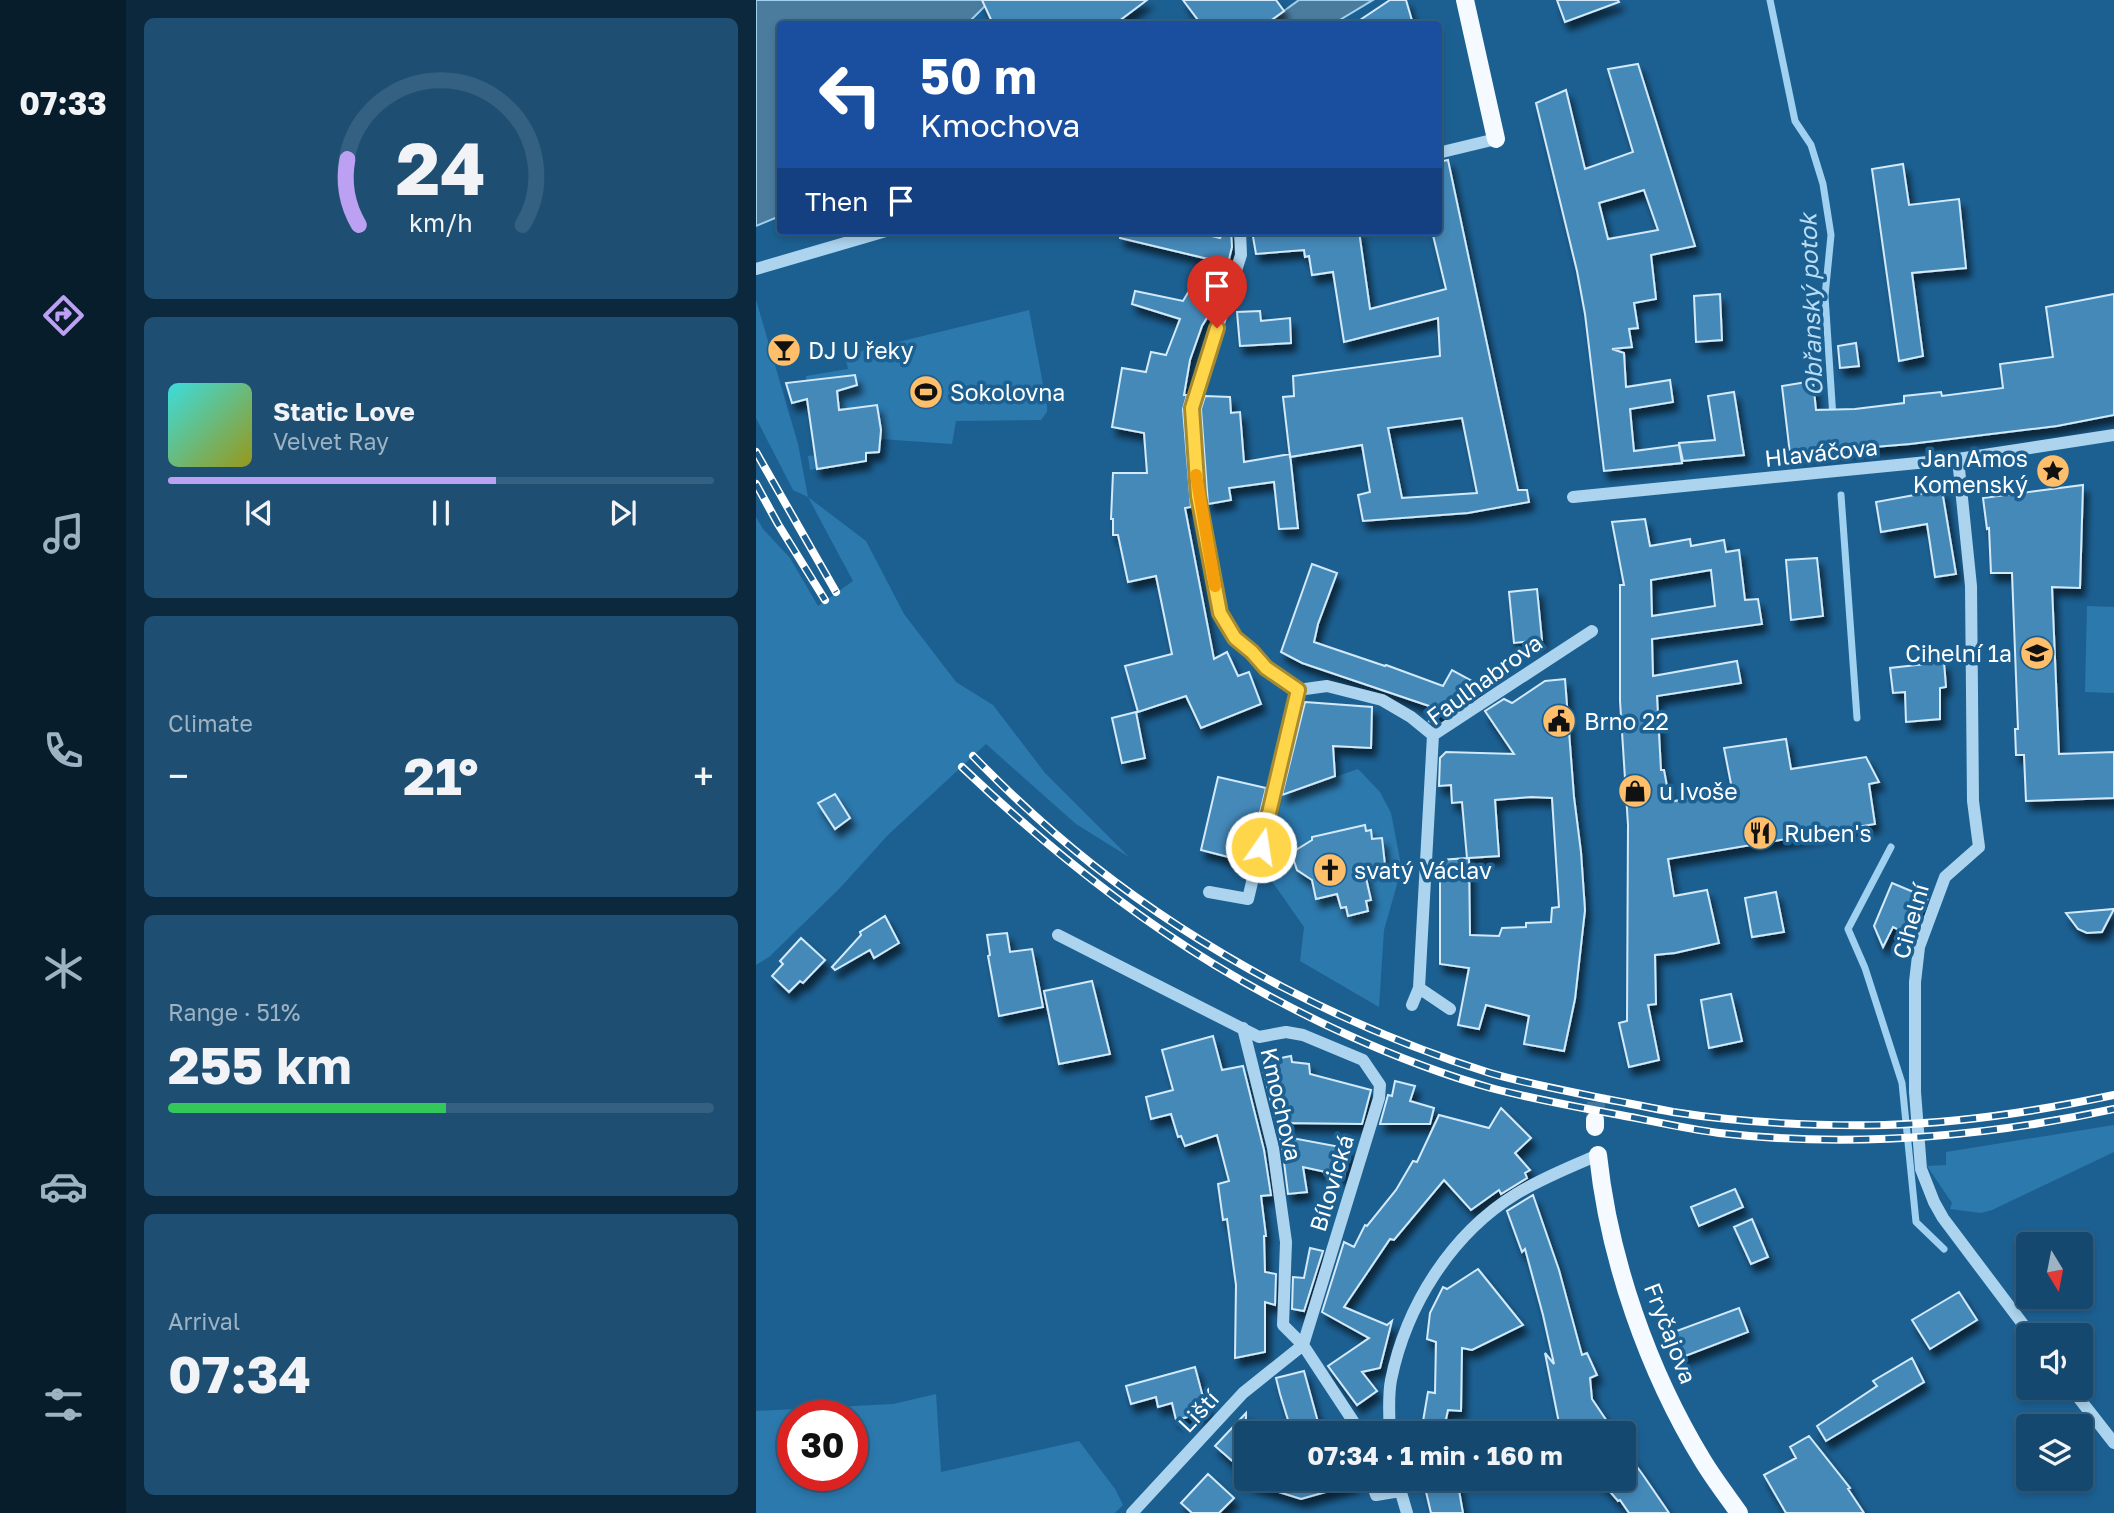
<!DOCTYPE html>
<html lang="en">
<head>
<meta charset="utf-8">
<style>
	:root { --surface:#15486e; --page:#1e4f73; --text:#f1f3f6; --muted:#9db2c2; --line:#346081; --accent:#bca0f2 }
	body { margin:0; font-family:"Golos Text",sans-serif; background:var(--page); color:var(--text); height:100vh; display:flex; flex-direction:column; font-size:26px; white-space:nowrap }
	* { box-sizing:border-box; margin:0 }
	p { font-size:23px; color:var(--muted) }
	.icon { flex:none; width:38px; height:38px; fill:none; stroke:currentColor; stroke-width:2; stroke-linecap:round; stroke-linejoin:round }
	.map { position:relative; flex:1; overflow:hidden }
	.sheet { display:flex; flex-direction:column; gap:18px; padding:18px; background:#0c283c; width:630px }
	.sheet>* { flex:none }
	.top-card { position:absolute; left:21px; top:21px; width:665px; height:214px; border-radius:7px; box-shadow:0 4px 10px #0003,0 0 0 2px var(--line); background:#1a4fa0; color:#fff; overflow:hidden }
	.needle { width:46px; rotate:170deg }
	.tools { position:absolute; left:1260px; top:1232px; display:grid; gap:14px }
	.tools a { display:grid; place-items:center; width:77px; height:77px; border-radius:7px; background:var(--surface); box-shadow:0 4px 10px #0003,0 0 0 2px var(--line); font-size:35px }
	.speed { position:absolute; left:21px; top:1400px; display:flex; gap:14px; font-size:35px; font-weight:700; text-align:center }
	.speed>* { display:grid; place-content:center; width:91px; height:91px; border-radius:50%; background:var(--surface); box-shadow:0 4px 10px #0003,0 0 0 2px var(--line); line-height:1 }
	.speed .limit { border:10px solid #d22; background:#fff; color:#111 }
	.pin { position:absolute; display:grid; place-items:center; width:60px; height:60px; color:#fff; margin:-72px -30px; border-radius:50% 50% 50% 0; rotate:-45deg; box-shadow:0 0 7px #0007 }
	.pin .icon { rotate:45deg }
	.me { position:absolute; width:77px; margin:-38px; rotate:13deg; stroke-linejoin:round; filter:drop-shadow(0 0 5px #0008) }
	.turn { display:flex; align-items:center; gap:24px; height:147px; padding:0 28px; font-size:32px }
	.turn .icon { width:91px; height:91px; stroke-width:2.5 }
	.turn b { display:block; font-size:49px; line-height:60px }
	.then { display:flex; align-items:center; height:66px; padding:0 28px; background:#0003; gap:14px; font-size:26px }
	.big { font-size:52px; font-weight:700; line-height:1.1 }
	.sheet .widget { flex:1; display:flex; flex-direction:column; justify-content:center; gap:10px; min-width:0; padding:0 24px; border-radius:10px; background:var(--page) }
	.sheet .dial { align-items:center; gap:0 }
	.dial svg { height:182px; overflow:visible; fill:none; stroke:var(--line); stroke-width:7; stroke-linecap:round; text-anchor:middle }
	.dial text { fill:var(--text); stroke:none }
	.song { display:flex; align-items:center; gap:21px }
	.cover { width:84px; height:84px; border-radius:10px; background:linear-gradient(135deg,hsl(180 70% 55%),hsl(60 70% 35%)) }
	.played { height:7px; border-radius:4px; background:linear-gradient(90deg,var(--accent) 60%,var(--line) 60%) }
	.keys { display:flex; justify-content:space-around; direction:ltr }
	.heat { display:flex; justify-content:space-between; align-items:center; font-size:38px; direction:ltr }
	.charge { height:10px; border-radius:5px; background:linear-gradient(90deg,#34c759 51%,var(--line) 0) }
	.trip { position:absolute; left:478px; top:1421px; width:402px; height:70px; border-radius:7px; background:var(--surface); box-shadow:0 4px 10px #0003,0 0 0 2px var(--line); font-weight:700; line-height:70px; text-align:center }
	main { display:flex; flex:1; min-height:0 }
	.tab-bar { display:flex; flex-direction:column; width:126px; justify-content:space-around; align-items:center; background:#081d2c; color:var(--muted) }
	.tab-bar .icon { width:49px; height:49px }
	.tab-bar .current { color:var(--accent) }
	.tab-bar b { font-size:32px; color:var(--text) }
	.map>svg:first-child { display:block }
	.green { fill:#2c79ae; fill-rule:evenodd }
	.water { fill:#4b7b9d; stroke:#a0d1f0; stroke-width:2 }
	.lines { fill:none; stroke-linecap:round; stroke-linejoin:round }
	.stream { stroke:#a0d1f0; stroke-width:7 }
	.building { fill:#4489b9; stroke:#d3eafa; stroke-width:2; fill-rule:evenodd; filter:url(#shadow) }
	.major-tunnel { stroke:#3e78a2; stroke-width:18; stroke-dasharray:18 9; stroke-linecap:butt }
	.minor { stroke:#acd4ee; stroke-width:12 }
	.major { stroke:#f4faff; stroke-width:18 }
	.rail-casing { stroke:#fff; stroke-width:8 }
	.rail { stroke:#1c6092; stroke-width:5; stroke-dasharray:16; stroke-linecap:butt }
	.route-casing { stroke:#a68a30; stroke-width:18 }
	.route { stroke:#ffd54a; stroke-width:12 }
	.slow { stroke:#f59e0b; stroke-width:12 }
	.labels { text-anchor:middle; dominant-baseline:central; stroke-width:7; stroke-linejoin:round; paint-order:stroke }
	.poi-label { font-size:23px; fill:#fff; stroke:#1c6092; text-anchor:start }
	.street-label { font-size:23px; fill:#fff; stroke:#1c6092 }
	.water-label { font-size:24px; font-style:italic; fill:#b9ddf5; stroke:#1c6092 }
</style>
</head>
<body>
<main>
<nav class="tab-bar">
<b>07:33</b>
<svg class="icon current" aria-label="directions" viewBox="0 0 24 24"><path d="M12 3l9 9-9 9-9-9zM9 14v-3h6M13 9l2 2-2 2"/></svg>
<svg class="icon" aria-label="music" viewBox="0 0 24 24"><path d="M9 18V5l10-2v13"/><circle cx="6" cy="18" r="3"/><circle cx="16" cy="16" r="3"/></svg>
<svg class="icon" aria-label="phone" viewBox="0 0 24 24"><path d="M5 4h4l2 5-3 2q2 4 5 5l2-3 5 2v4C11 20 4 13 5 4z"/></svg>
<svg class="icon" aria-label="climate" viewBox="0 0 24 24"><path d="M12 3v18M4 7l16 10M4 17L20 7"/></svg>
<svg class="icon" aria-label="car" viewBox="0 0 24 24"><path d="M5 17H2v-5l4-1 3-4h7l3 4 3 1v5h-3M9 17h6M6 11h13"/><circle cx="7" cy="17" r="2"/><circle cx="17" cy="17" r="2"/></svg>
<svg class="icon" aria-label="filters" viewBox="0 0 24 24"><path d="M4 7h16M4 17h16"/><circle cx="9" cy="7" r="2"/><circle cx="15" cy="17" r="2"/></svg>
</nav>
<section class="sheet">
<div class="widget dial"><svg viewBox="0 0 100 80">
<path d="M14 69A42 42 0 1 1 86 69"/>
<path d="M14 69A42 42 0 0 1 9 40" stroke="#bca0f2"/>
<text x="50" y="56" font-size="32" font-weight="700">24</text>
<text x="50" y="72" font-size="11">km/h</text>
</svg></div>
<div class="widget">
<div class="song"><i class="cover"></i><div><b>Static Love</b><p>Velvet Ray</p></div></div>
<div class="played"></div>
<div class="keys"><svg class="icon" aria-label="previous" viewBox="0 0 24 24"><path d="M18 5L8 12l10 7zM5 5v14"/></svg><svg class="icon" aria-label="pause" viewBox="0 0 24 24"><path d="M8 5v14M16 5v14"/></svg><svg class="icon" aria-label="next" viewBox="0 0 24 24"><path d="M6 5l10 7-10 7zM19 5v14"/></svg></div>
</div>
<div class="widget"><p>Climate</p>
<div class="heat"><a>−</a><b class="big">21°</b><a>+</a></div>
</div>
<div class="widget"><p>Range · 51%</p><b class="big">255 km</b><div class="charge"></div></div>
<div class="widget"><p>Arrival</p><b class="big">07:34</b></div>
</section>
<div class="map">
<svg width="1358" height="1513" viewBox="0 0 1358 1513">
	<defs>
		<filter id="shadow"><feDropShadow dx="4.5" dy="8" stdDeviation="3.5" flood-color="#0009"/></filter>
	</defs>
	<rect width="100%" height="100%" fill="#1c6092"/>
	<path class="green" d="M0,300L42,444L52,497L110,541L148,614L200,682L237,705L289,773L373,857L320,824L230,744L132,835L83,889L13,957L0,965V517L7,529L34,558L62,606L97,581L52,497L37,490L0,418Z
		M273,310L291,406V412L285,420L200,421L196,444L124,439L123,452L110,453V461L54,470L52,456L59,455L53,415L50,376L92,369L89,355Z
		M1331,606L1358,607V693L1329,692Z
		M602,769L624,792L635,813L644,860L642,881L628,930L623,1007L544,961L548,927L508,870L527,795ZM608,825L610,831H615L616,839L626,838L629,865L608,869L615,900L592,916L590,907H585L581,894L560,899L555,876C544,874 538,870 537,858C539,847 546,844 557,841L556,837Z
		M1358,1125V1152L1236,1210L1225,1213L1194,1209L1196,1203L1171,1166L1190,1165V1152Z
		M180,1394L185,1472L323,1441L359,1489L367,1505L359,1513H0V1411L137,1404ZM37,1416H96V1475H37Z"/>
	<path class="water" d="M0,0H235L211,24H24V216L0,226Z
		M543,0H617L577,24H510Z"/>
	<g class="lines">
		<path class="stream" d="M1014,0L1039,121L1055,145L1067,184L1075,235L1069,296L1077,418
			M1085,495L1101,718
			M1135,847L1092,929L1109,968L1146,1083L1160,1222L1188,1249"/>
	</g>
	<path class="building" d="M226,0H391L359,24H237Z
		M427,0H520L528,11L510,24H445Z
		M634,0H650L657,24H598Z
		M801,0H862L863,2L809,22Z
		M882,64L939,246L895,255L900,299L878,303L882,328L873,329L876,347L856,349L868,353L870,387L914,380L917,402L874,409L878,451L923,445L926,463L848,471L829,314L821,271L780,103L810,90L829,169L877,152L852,69ZM888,190L902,230L852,239L843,203Z
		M692,160L762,490H771L773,502L712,513L607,521L602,495L614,492L606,445L534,457L527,397L538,396L537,376L684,356L682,318L588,342L577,272L556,275L553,256L549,257L548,250L500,254L496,231H603L614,309L690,289L676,231H682V162ZM706,418L721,493L646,498L632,428Z
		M1147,164L1153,205L1203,199L1210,268L1156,273L1167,356L1143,361L1116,169Z
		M365,231H437L464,238L468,231H475L476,247L468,280L460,303L446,326L434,360L428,395H431L427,409L435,507L429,508L458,659L471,652L482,676L493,672L505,704L445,728L430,696L382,712L369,666L416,654L400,576L372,582L362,535H357V519H355L357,473H391L388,433L356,427L366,368L390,372L395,352L410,355L424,319L376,304L379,291L427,301L452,259L364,238Z
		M964,294L966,340L940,342L938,296Z
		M1358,294V415L1301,426L1154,444L1034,454L1026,386L1057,381L1060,410L1099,409L1148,403V396L1185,392L1186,396L1247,388L1244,364L1297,357L1290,307Z
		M504,311L505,321L534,318L535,343L484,346L481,312Z
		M1100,343L1103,366L1084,368L1082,346Z
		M99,375L101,385L81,391L83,410L121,405L125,430L123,452L110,453V461L61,469L51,399L36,403L30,383Z
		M978,392L988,455L927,461L923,443L959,440L952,396Z
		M449,396L474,397L475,413L484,412L488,462L534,454L542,528L523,529L518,482L473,488L475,500L452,504L445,409Z
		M1327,485L1324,588L1296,587L1303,754L1358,752V798L1270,801L1268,755H1260L1259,729H1262L1256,573H1235L1233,528L1231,529L1227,498Z
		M1186,490L1200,574L1179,577L1171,524L1125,532L1120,502Z
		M889,519L894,546L934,539L935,546L968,540L970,552L983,550L989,600L1002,599L1006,624L896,639L897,676L981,661L985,683L901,696L905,770H908L914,802L976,789L968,748L1030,739L1035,769L1110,757L1123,782L1113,784L1119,824L912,859L918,896L951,890L963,943L919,953L899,955L900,1004L892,1005L903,1060L873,1067L863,1023L871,1021L872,825L864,701V585H868L856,522ZM955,570L959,606L896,616L895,580Z
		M1061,558L1067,616L1035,620L1030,560Z
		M556,564L581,573L562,624L558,642L629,666L630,665L687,686L696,670L731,689L719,697L717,693L675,722L673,721L676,707L546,663L525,652Z
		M781,589L786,640L758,643L753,592Z
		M1188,662L1190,687L1184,688V719L1150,722L1149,692L1137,693L1134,668Z
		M809,679L818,797L825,852L829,910L819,999L808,1051L768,1044L773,1016L730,1005L723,1029L702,1025L713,968L684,964V860L711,858L706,802L696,803L695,785L683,786L684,758L690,752L758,754L729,711L748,699L756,703L789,681ZM775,797L796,798L803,907L796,908L795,922L770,923V927L746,928L743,936L714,935L713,858L743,856L739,800Z
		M549,702L616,707L615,748L577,746L579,776L526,795Z
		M380,712L389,758L366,763L356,718Z
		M462,777L510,788L492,862L445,850Z
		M79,794L94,818L79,829L62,803Z
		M609,825L610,831L615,830L616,839L626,838L629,865L608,869L615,900L610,901L612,911L592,916L590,907L585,908L581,894L560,899L556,880L541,870L537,858L540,850L556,840V837Z
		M1136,883L1172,898L1156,936L1137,927L1127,947L1118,926Z
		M1020,892L1028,932L996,937L989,898Z
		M1358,909L1346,932L1331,933L1322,929L1310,913Z
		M129,916L143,943L118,958L114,950L79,970L76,967L105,935L104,932Z
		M251,933L254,952L276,949L287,1007L243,1016L232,956L234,955L231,935Z
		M45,938L69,960L47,983L44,981L33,992L16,976L27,964L24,961Z
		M336,981L354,1054L303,1064L288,991Z
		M975,994L986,1041L953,1048L945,1000Z
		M457,1036L466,1070L487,1066L508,1150L515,1195L505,1196L510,1236H508L509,1272L520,1274L519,1305L509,1302V1352L479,1358L480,1285L471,1219L467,1220L462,1184L473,1181L461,1135L429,1146L425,1136L422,1137L415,1114L395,1119L390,1097L417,1090L406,1050Z
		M535,1056L536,1062L553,1064L554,1074L615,1090L606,1124L527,1123L525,1136L595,1149L588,1176L547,1167L551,1192L532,1194L526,1146L505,1062Z
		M639,1081L659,1086L654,1101L678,1108L674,1124H624L632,1095L636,1096Z
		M745,1108L775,1138L759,1153L774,1170L769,1173L771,1178L745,1194L743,1190L715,1210L688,1180L638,1240L634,1239L588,1307L631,1325L636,1321L624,1368L606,1372L621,1391L601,1405L572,1366L613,1338L566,1312L588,1242L598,1247L609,1225L611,1226L640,1190L657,1161L661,1162L683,1115L733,1128Z
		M979,1189L987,1207L943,1226L935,1207Z
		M777,1195L803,1270L826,1355L831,1353L841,1375L834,1378L836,1399L859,1433H805L789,1353L798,1364L787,1315L769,1249L766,1252L751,1211Z
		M996,1219L1012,1257L995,1264L978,1227Z
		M554,1248L567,1251L548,1311L536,1309L537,1277L548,1278Z
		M722,1269L767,1325L716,1350L706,1348L705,1411L692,1410L687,1433H665L672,1392L679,1393L680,1342L671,1339L674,1313L687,1287L691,1289Z
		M1203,1292L1221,1320L1174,1349L1156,1320Z
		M983,1308L992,1332L924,1358L915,1333Z
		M1156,1358L1168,1382L1070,1441L1061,1426L1121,1386L1117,1381Z
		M439,1367L451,1412L420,1420L416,1403L402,1407L400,1397L375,1404L370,1386Z
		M548,1371L551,1382L565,1433H536L524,1394L520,1378Z
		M490,1413V1455L481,1465L459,1446Z
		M1053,1436L1094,1488L1092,1489L1108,1513H1030L1008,1475L1040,1458L1034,1447Z
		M868,1449L887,1475L913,1513H873L864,1500L862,1501L843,1479H868Z
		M452,1474L478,1498L463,1513H436L425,1503Z
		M495,1479H597L598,1484L545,1499L494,1483Z
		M667,1479H701L707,1513H675Z"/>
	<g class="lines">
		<path class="major-tunnel" d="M839,1120L841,1093"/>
		<path class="minor" d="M682,153L740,139
			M484,231L485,255L436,408L442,496L464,613L479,638L496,652L510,668L542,690L571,686L626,700L655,717L677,735
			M0,269L130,231
			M1202,459L1215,586L1217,801L1223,847L1189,877L1163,947L1159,982V1092L1165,1169L1178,1202L1187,1218L1275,1335
			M817,497L1202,459L1358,435
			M677,735L836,631
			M453,892L492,899L542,690
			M302,935L503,1037L530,1032L547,1035L607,1060L624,1085L623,1098L547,1345
			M663,988L694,1009
			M656,1005L663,988L677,735
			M487,1028L517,1148L530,1242L527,1325L547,1345L597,1421L601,1433
			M1315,1388L1358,1443
			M634,1433C633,1416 632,1396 635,1380C650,1306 695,1234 760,1194C786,1178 814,1167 842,1155
			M615,1479L620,1495L644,1491
			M641,1479L651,1513
			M376,1513L487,1393L547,1345"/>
		<path class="major" d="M709,0L740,139
			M839,1127V1120
			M842,1155C853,1259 892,1371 947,1461C958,1479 971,1496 983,1513"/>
		<g class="rail-casing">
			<path id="rail" d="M0,452L80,592
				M0,484L22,524L69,600
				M217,756C255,795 295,832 337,865C454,957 593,1029 734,1073C772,1084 811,1091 850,1099C872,1103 895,1108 917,1112C987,1123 1059,1126 1129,1125C1206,1123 1283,1111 1358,1095
				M206,767C284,841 367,909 459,965C541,1015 642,1062 735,1088C777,1099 821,1107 864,1115C897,1121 930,1129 963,1133C1095,1148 1229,1137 1358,1109"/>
		</g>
		<use href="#rail" class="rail"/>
	</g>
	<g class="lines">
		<g class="route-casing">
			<path id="route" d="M461,328L436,408L442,496L464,613L479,638L496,652L510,668L542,690L505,847"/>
		</g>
		<use href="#route" class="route"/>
		<path class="slow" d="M440,475L459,586"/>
	</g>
	<defs>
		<g id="bar-disc" transform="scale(1.75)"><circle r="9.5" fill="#ffbf6a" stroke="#1c6092"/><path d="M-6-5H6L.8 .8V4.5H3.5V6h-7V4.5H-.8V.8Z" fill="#111"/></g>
		<g id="stadium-disc" transform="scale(1.75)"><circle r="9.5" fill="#ffbf6a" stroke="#1c6092"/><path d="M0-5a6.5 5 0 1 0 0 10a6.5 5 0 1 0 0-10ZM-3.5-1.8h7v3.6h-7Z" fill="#111"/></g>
		<g id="sight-disc" transform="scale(1.75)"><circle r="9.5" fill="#ffbf6a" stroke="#1c6092"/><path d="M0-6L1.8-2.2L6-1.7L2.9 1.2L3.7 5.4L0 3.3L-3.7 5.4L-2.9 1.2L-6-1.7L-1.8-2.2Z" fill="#111"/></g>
		<g id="school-disc" transform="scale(1.75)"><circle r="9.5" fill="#ffbf6a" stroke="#1c6092"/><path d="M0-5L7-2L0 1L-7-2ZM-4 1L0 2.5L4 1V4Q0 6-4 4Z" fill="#111"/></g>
		<g id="civic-disc" transform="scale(1.75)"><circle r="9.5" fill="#ffbf6a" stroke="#1c6092"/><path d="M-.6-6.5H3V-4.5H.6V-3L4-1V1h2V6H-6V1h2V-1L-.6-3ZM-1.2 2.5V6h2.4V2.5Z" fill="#111"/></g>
		<g id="shop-disc" transform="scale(1.75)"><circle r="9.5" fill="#ffbf6a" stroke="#1c6092"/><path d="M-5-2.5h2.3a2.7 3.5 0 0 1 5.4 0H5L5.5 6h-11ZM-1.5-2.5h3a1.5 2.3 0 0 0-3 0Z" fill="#111"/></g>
		<g id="restaurant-disc" transform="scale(1.75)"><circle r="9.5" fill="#ffbf6a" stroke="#1c6092"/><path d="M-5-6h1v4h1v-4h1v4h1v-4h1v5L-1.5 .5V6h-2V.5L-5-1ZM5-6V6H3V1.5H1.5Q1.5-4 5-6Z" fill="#111"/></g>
		<g id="church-disc" transform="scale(1.75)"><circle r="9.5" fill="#ffbf6a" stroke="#1c6092"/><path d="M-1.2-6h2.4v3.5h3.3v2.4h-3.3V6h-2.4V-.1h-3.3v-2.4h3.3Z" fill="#111"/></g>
	</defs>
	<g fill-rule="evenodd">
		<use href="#bar-disc" x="28" y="350"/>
		<use href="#stadium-disc" x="170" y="392"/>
		<use href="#sight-disc" x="1297" y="471"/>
		<use href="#school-disc" x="1281" y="653"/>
		<use href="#civic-disc" x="803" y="721"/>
		<use href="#shop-disc" x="879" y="791"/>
		<use href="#restaurant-disc" x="1004" y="833"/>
		<use href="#church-disc" x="574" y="870"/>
	</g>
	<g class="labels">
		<g class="poi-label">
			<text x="52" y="350">DJ U řeky</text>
			<text x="194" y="392">Sokolovna</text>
			<text x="1272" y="458" text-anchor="end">Jan Amos<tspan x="1272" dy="26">Komenský</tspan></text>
			<text x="1256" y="653" text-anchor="end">Cihelní 1a</text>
			<text x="828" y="721">Brno 22</text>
			<text x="903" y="791">u Ivoše</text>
			<text x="1028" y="833">Ruben's</text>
			<text x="598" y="870">svatý Václav</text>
		</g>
		<g class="street-label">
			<text transform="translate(1065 452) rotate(-6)">Hlaváčova</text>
			<text transform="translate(728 679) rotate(-36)">Faulhabrova</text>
			<text transform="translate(1154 921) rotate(-74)">Cihelní</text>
			<text transform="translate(526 1104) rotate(77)">Kmochova</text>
			<text transform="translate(575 1183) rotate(-73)">Bílovická</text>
			<text transform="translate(915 1333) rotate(69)">Fryčajova</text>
			<text transform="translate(442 1411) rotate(-47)">Liští</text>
		</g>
		<g class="water-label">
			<text transform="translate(1054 305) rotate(-92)">Obřanský potok</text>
		</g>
	</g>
</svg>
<div class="tools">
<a><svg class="needle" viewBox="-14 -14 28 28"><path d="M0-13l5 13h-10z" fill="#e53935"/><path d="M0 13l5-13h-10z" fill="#9db2c2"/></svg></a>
<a><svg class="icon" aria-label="sound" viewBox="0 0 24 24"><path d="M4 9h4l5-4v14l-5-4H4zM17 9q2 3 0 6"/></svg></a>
<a><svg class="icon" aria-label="layers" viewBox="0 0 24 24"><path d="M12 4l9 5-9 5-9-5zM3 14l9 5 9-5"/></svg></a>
</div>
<div class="speed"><div class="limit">30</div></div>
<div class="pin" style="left:461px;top:328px;background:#d93025"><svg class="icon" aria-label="arrive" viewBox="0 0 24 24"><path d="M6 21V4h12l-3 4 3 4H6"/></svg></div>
<svg class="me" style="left:505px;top:847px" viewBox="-20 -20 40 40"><circle r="17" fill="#ffd54a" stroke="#fff" stroke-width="3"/><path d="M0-11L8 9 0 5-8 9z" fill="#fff"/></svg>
<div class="trip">07:34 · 1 min · 160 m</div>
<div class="top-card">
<div class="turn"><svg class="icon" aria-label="left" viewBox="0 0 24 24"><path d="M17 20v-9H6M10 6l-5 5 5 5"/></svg><div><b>50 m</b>Kmochova</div></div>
<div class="then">Then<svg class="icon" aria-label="arrive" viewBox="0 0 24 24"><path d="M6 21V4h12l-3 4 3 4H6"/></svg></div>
</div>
</div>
</main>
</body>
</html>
